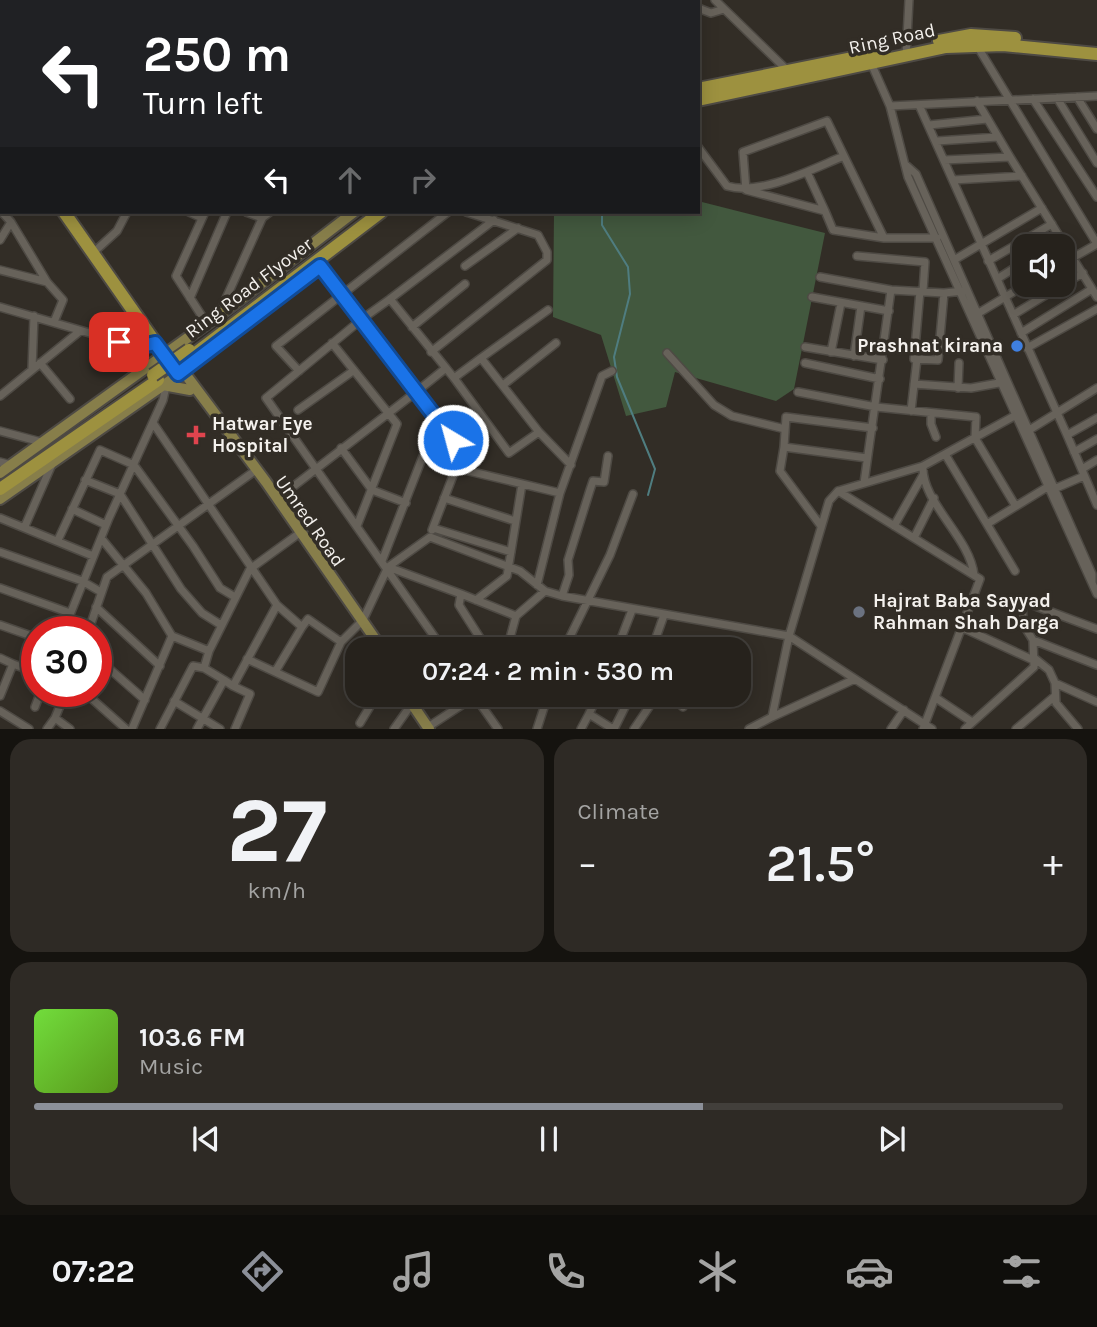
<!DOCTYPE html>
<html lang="en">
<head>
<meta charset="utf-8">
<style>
	:root { --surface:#26221c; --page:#2e2a25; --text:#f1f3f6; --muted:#a4a4a3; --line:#423f3b; --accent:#8c9099 }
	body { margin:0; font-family:Karla,sans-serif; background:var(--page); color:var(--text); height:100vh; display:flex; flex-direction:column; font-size:26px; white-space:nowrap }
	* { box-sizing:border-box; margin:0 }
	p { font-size:23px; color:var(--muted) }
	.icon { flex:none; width:38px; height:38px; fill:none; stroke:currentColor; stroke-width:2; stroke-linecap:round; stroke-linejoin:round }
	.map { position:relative; height:729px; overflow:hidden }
	.details { display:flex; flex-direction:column; gap:10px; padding:10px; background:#15130f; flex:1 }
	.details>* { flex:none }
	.hud { position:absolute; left:0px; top:0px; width:700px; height:214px; box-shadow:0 4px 18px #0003,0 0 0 2px var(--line); background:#202124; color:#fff; overflow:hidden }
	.fabs { position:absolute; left:1012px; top:234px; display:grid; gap:14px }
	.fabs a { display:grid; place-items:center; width:63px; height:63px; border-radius:14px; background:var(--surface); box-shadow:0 4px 18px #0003,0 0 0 2px var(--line); font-size:35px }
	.speed { position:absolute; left:21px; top:616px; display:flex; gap:14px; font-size:35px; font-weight:700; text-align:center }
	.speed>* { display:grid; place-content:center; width:91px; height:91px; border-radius:50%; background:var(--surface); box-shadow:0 4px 18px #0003,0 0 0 2px var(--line); line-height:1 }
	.speed .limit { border:10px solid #d22; background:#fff; color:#111 }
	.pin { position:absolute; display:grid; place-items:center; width:60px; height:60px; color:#fff; margin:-30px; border-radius:14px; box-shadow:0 4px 10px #0006 }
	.me { position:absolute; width:77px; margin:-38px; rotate:323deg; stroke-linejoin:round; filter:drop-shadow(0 0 5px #0008) }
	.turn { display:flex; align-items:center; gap:24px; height:147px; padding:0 28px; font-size:32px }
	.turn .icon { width:91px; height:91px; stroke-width:2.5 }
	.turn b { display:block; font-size:49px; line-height:60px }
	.lanes { display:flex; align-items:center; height:66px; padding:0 28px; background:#0003; justify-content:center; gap:35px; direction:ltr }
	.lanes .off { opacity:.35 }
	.big { font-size:52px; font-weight:600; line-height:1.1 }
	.details .tile { flex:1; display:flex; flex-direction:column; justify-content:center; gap:10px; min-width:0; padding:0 24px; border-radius:21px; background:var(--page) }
	.details .dial { align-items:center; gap:0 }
	.dial b { font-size:91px; line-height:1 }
	.song { display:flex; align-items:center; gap:21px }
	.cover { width:84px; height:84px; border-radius:10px; background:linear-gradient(135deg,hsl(100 70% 55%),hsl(90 70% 35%)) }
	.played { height:7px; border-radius:4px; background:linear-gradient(90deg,var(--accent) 65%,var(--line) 65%) }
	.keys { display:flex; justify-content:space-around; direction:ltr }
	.heat { display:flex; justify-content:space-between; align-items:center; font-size:38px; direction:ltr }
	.details .tiles { flex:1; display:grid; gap:10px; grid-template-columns:1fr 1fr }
	.tile:last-child { grid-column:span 2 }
	.trip { position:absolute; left:345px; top:637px; width:406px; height:70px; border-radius:21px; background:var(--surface); box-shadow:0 4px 18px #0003,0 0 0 2px var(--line); font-weight:600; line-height:70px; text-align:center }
	.dock { display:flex; height:112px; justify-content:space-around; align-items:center; background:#0f0e0b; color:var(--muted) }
	.dock .icon { width:49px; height:49px }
	.dock .selected { color:var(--accent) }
	.dock b { font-size:32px; color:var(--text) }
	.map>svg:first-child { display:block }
	.green { fill:#42583e }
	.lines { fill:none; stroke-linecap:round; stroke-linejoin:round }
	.stream { stroke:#4f7d80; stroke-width:2 }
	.street-casing { stroke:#4e4a44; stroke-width:10 }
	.primary-casing { stroke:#4e4a44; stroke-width:14 }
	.highway-casing { stroke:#4e4a44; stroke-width:16 }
	.street { stroke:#67625a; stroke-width:7 }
	.primary { stroke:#877e4a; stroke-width:10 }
	.highway { stroke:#9d913f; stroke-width:12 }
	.highway-bridge-casing { stroke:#4e4a44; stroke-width:16; stroke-linecap:butt }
	.highway-bridge { stroke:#9d913f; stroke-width:12 }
	.route-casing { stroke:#114b97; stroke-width:18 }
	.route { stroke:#1a73e8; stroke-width:12 }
	.shop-dot { fill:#3f7fe0; stroke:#322d26; stroke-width:2.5 }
	.health-dot { fill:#e0444e; stroke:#322d26; stroke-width:2.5 }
	.worship-dot { fill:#6b7280; stroke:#322d26; stroke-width:2.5 }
	.labels { text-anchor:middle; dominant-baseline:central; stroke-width:7; stroke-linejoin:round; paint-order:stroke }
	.street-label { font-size:19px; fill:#f4f1ed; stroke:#322d26 }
	.poi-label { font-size:19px; font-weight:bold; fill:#f4f1ed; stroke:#322d26; text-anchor:start }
</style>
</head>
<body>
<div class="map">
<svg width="1097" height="729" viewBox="0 0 1097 729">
	<rect width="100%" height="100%" fill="#322d26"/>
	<path class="green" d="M698,201L825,233L794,389L776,401L675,372L666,407L626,416L601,335L553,317L554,213L698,212Z"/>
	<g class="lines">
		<path class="stream" d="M568,0V2
			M602,212V225L628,267L630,294L614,357L617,377L655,469L648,495"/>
		<g class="street-casing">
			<path id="street" d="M128,0L132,2
				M203,0L206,2
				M283,0L287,2
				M318,0L322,2
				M546,0L547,2
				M681,0L685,2
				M715,0L788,71
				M653,1L655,0
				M26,2L27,0
				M73,2L74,0
				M112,2L113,0
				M153,2L154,0
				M251,2L252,0
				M355,2L356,0
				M390,2L391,0
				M428,2L429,0
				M461,2L462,0
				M698,8L711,13L724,9
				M0,35L2,37
				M976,44L1097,244
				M0,49L2,46
				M906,56L909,0
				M871,63L890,106L908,177L1097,594
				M1077,97L1097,129
				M1057,98L1097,163
				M1033,99L1097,197
				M919,105L1067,435L1097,418
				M890,106L1097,96
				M929,125L987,119
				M937,141L998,137
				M698,147L727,186C761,196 812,169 844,156L884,238H937
				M844,156L827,121L743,152L746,190L825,211L833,230L884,238
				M1010,157L1097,297
				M944,160L1010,157L977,101
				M907,166L916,174L1092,574V582
				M807,172L825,211
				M953,180L1022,176
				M0,197L2,196
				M0,210L11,222L47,282
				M189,212L202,218
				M205,212L176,276L207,324
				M246,212L262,218L270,212
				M0,240L11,222
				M1049,247L1062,239
				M94,252L117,231L127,212
				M857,256L925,262L923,291
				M954,260L1042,208
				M988,261L1052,224
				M1062,264L1097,244
				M320,266L362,319L266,398L443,649
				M465,266L518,228
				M0,270L47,282L63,300L54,322
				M820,277L891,290
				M997,279L1024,262
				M1062,285L1083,273
				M920,291L914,359L938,360L944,293
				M812,297L889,311
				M190,298L227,212
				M390,299L494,220
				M0,307L138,347L155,343
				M977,314L1025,285
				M1013,315L1062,285
				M218,316L265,212
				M412,327L465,284
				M1021,333L1092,289
				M332,343L397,424L357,526
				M805,347L883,360
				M1027,348L1097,309
				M431,352L547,260V252L538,235L466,212
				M831,352L841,303
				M667,353L714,405L732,416L785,429
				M854,356L861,306
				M481,358L548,310
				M40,363L70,399
				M805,363L880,379
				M32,369L34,316
				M299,371L276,346L448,212
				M454,378L509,453L539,432
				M914,384L971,388L999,383
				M503,385L556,343
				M958,388L959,363
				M798,392L876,407L976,417L975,438L1015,505
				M0,396L80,331
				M298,410L353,371
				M911,411L917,359
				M931,414V424L936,437
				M153,423L277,605L233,686L224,680L197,729
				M0,431L41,442
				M1026,432L1097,388
				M1067,435L1097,505
				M453,441L416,392L446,368L454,378L481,358L539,432L571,465
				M784,447L780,471L821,526
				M341,448L372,490L406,503
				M1074,452L1097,439
				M945,454L1015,571
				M867,458L784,447L786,417L873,428
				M0,462L11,465
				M923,466C921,502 970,537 974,575
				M1082,469L1097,460
				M85,480L120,494L181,589L202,613L221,625
				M864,483L891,290L944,293L964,291
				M1054,489L1084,476
				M838,491L980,579L923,729
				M560,493L602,376L612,371
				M444,498L515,521
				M277,499L416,392L362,319L390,299L446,368
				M72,509L106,525
				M0,518L93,556
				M987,524L1049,486
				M25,526L53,462
				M894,526L923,475
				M433,528L511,552
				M432,530L456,468
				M101,538L146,593L172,636
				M914,538L934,498
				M58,540L100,450L134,465L193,546L220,588L235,597
				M0,552L82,581L101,592
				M382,561L423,456L456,468L560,493L537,585
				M388,567L461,594L459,605L487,649
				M0,588L70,613
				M461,594L516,616L507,649
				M562,596L569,575L568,560L590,490L593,481L604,482L608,456
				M476,600L507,576L522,484
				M277,605L302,627L308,619L341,642
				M96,607L160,666
				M516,616L545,591
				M0,625L37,638
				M961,627L1033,660
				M63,632L109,518L163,400L165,391L162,385
				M88,632L107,577L256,470
				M1033,640L1097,665
				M564,649L610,555L633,494
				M617,649L632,610
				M652,649L664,615
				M209,651L204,668L224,680
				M96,657L145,700
				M1033,657L1049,670L1055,683L1056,703L1078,729
				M0,658L13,664L0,696
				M247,659L318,692L341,642L363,620L388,567L430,537L520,571L545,591L562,596L789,636L855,679
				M13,664L37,673
				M275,672L302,627
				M1055,683L1097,702
				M233,686L250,694L235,729
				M83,691L126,729
				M474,695L498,729
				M671,695L683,707
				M936,698L972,722
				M174,701L220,729
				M35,707L41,691
				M0,711L29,729
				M589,714L598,695
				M772,717L855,679L932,729
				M55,718L66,691
				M360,723L377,695
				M428,727L477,695
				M47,729L55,718L70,729
				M132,729L172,636L209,651L250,569L301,532
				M160,729L193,666L204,668
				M394,729L416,698
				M537,729L548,695
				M581,729L589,714L613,729
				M614,729L628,701L638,695
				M634,729L649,707L641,695
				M749,729L772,717L789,636L829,501L838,491L923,466L1020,413
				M891,729L904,710
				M965,729L1034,667L1033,640L1023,624L1022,601L1097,629
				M1016,729L1055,696"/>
		</g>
		<g class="primary-casing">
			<path id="primary" d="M183,371L266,482L382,649
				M163,385L190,390
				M0,473L236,303L354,212
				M0,499L178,375L282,295
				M406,695L429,729"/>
		</g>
		<g class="highway-casing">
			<path id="highway" d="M939,41L971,35L1015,38
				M698,89L883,52
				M698,100L946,47L1003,45L1097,54
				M0,121L2,123
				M64,212L178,375
				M193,355L381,212
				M0,489L158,380"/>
		</g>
		<use href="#street" class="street"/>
		<use href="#primary" class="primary"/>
		<use href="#highway" class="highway"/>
		<g class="highway-bridge-casing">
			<path id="highway-bridge" d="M153,375L189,350"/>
		</g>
		<use href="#highway-bridge" class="highway-bridge"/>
	</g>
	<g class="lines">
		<g class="route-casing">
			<path id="route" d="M119,342L138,347L155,343L178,374L320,266L453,440"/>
		</g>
		<use href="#route" class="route"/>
	</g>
	<circle class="shop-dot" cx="1017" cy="346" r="7"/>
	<path class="health-dot" d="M192.5 424.5h7v7h7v7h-7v7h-7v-7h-7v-7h7z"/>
	<circle class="worship-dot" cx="859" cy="612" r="7"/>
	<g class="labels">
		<g class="street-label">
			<text transform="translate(892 39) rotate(-12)">Ring Road</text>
			<text transform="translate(249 288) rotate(-37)">Ring Road Flyover</text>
			<text transform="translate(310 521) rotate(55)">Umred Road</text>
		</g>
		<g class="poi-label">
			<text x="1003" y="346" text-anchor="end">Prashnat kirana</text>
			<text x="212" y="424">Hatwar Eye<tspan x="212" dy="22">Hospital</tspan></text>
			<text x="873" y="601">Hajrat Baba Sayyad<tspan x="873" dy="22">Rahman Shah Darga</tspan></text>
		</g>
	</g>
</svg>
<div class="fabs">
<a><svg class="icon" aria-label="sound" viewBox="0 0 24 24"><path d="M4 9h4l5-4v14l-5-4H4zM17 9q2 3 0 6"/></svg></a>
</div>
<div class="speed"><div class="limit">30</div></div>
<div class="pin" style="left:119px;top:342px;background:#d93025"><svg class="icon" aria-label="arrive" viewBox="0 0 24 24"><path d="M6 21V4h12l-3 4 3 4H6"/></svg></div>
<svg class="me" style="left:453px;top:440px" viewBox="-20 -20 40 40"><circle r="17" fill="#1a73e8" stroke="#fff" stroke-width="3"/><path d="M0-11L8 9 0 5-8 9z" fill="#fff"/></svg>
<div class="trip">07:24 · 2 min · 530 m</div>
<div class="hud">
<div class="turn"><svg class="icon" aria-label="left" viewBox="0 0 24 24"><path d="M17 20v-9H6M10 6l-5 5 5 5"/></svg><div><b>250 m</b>Turn left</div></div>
<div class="lanes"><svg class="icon" aria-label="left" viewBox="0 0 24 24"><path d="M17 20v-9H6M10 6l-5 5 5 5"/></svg><svg class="icon off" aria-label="ahead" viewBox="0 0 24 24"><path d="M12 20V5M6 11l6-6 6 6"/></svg><svg class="icon off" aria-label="right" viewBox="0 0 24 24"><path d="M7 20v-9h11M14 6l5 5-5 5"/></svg></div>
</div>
</div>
<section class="details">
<div class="tiles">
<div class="tile dial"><b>27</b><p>km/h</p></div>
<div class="tile"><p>Climate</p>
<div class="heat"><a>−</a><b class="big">21.5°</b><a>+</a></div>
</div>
<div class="tile">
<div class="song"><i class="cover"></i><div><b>103.6 FM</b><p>Music</p></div></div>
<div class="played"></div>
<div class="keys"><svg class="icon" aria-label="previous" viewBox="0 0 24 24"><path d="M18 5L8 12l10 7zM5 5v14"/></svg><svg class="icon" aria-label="pause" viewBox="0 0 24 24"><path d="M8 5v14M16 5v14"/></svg><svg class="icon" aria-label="next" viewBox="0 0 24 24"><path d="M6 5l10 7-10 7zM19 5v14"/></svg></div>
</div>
</div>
</section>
<nav class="dock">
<b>07:22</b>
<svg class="icon selected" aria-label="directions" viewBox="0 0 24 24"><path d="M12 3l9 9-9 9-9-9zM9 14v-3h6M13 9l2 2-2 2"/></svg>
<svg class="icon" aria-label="music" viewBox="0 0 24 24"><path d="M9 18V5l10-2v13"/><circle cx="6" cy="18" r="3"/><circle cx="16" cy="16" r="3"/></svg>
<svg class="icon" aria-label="phone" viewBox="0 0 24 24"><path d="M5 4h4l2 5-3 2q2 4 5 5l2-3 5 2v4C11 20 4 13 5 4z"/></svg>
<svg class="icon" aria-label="climate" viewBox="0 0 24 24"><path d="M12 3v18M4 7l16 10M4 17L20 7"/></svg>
<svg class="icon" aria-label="car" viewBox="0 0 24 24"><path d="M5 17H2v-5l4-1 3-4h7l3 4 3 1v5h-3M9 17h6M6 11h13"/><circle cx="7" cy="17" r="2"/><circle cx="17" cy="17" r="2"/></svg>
<svg class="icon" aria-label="filters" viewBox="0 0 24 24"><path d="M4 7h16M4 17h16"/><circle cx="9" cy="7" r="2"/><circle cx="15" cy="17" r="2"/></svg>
</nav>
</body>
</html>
